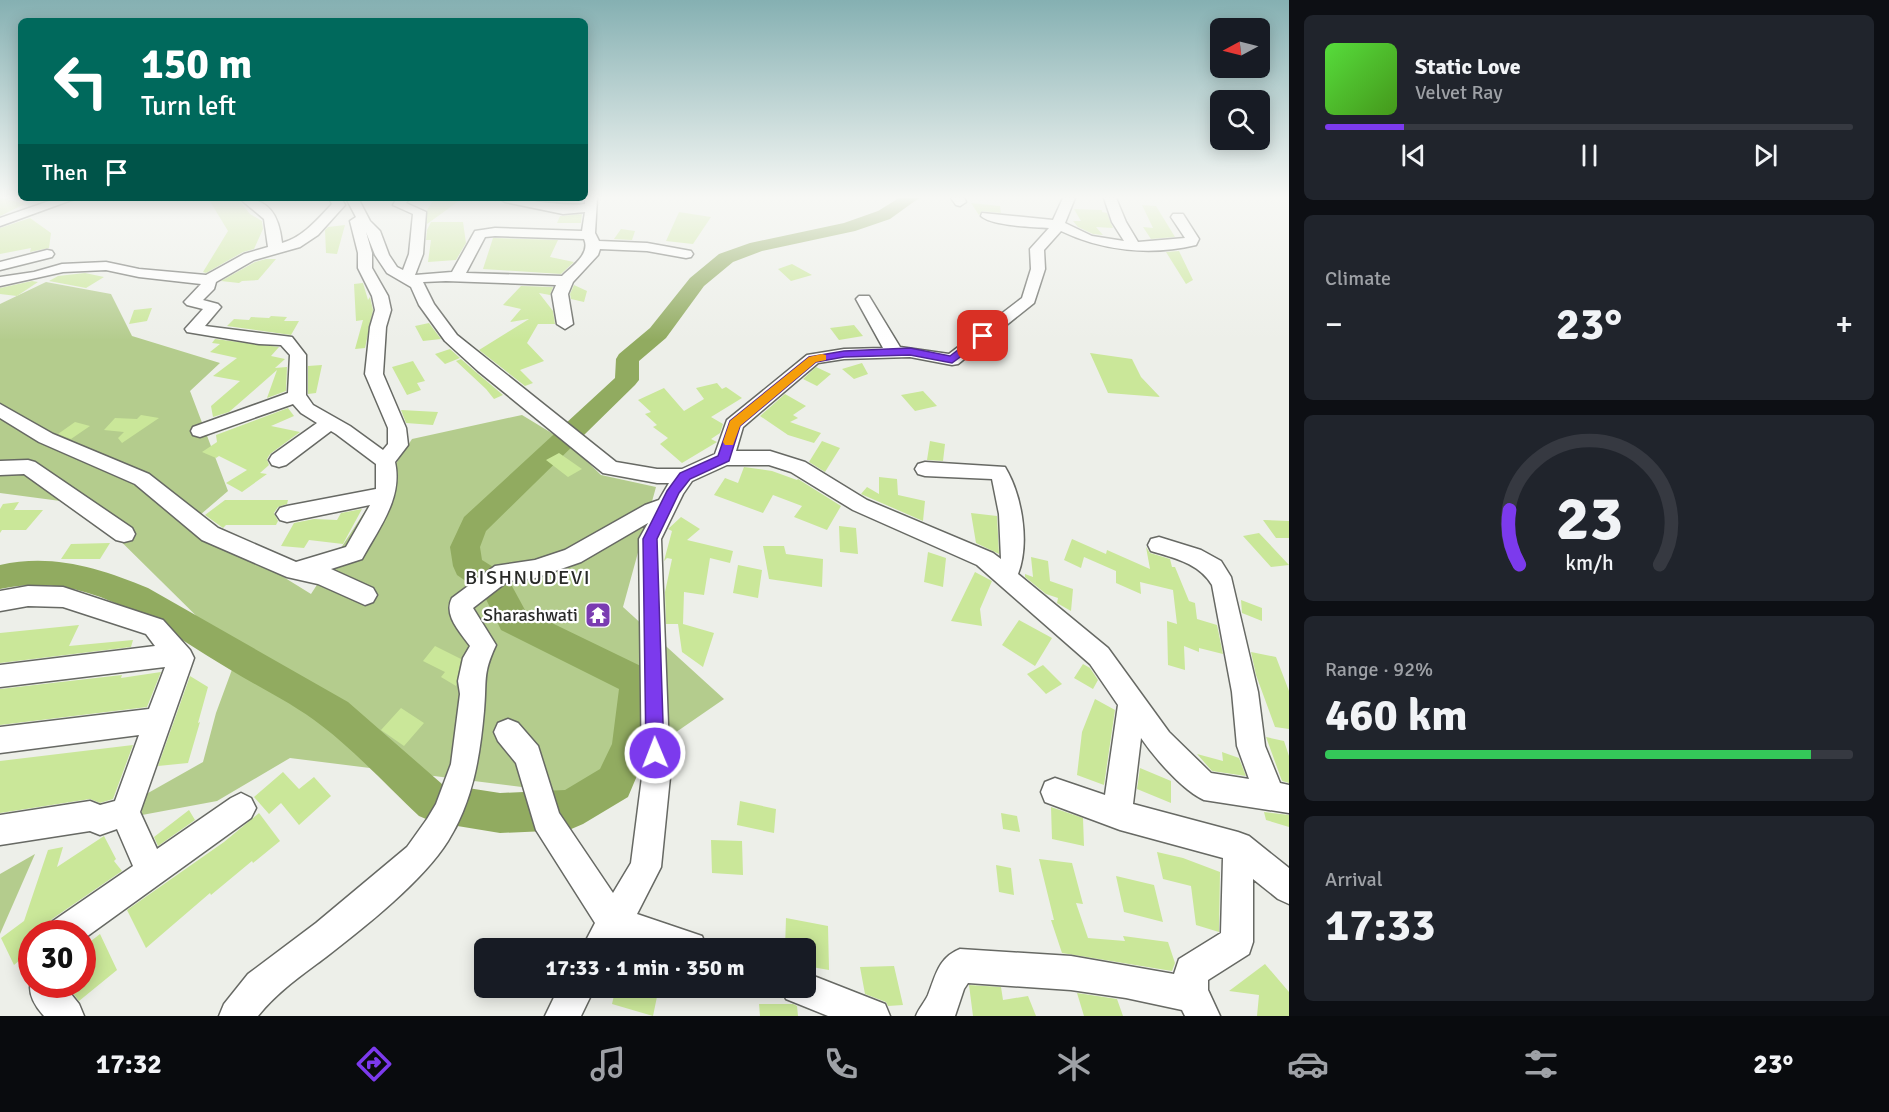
<!DOCTYPE html>
<html lang="en">
<head>
<meta charset="utf-8">
<style>
	:root { --surface:#171b24; --page:#20242c; --text:#f1f3f6; --muted:#9ea1a6; --line:#363941; --accent:#7c3aed }
	body { margin:0; font-family:Signika,sans-serif; background:var(--page); color:var(--text); height:100vh; display:flex; flex-direction:column; font-size:22px; white-space:nowrap }
	* { box-sizing:border-box; margin:0 }
	p { font-size:20px; color:var(--muted) }
	.icon { flex:none; width:33px; height:33px; fill:none; stroke:currentColor; stroke-width:2; stroke-linecap:round; stroke-linejoin:round }
	.map { position:relative; flex:1; overflow:hidden }
	.panel { display:flex; flex-direction:column; gap:15px; padding:15px; background:#0d0f14; width:600px }
	.panel>* { flex:none }
	.hud { position:absolute; left:18px; top:18px; width:570px; height:183px; border-radius:9px; box-shadow:0 3px 15px #0003; background:#00695c; color:#fff; overflow:hidden }
	.needle { width:39px; rotate:263deg }
	.controls { position:absolute; left:1210px; top:18px; display:grid; gap:12px }
	.controls a { display:grid; place-items:center; width:60px; height:60px; border-radius:9px; background:var(--surface); box-shadow:0 3px 15px #0003; font-size:30px }
	.speed { position:absolute; left:18px; top:920px; display:flex; gap:12px; font-size:30px; font-weight:700; text-align:center }
	.speed>* { display:grid; place-content:center; width:78px; height:78px; border-radius:50%; background:var(--surface); box-shadow:0 3px 15px #0003; line-height:1 }
	.speed .limit { border:9px solid #d22; background:#fff; color:#111 }
	.pin { position:absolute; display:grid; place-items:center; width:51px; height:51px; color:#fff; margin:-26px; border-radius:12px; box-shadow:0 3px 9px #0006 }
	.me { position:absolute; width:66px; margin:-33px; rotate:359deg; stroke-linejoin:round; filter:drop-shadow(0 0 4px #0008) }
	.turn { display:flex; align-items:center; gap:21px; height:126px; padding:0 24px; font-size:27px }
	.turn .icon { width:78px; height:78px; stroke-width:2.5 }
	.turn b { display:block; font-size:42px; line-height:51px }
	.then { display:flex; align-items:center; height:57px; padding:0 24px; background:#0003; gap:12px; font-size:22px }
	.big { font-size:45px; font-weight:800; line-height:1.1 }
	.panel .tile { flex:1; display:flex; flex-direction:column; justify-content:center; gap:9px; min-width:0; padding:0 21px; border-radius:9px; background:var(--page) }
	.panel .dial { align-items:center; gap:0 }
	.dial svg { height:156px; overflow:visible; fill:none; stroke:var(--line); stroke-width:7; stroke-linecap:round; text-anchor:middle }
	.dial text { fill:var(--text); stroke:none }
	.song { display:flex; align-items:center; gap:18px }
	.cover { width:72px; height:72px; border-radius:9px; background:linear-gradient(135deg,hsl(110 70% 55%),hsl(100 70% 35%)) }
	.played { height:6px; border-radius:3px; background:linear-gradient(90deg,var(--accent) 15%,var(--line) 15%) }
	.keys { display:flex; justify-content:space-around; direction:ltr }
	.heat { display:flex; justify-content:space-between; align-items:center; font-size:33px; direction:ltr }
	.charge { height:9px; border-radius:4px; background:linear-gradient(90deg,#34c759 92%,var(--line) 0) }
	.trip { position:absolute; left:474px; top:938px; width:342px; height:60px; border-radius:9px; background:var(--surface); box-shadow:0 3px 15px #0003; font-weight:800; line-height:60px; text-align:center }
	.menu { display:flex; height:96px; justify-content:space-around; align-items:center; background:#090b0e; color:var(--muted) }
	.menu .icon { width:42px; height:42px }
	.menu .on { color:var(--accent) }
	.menu b { font-size:27px; color:var(--text) }
	main { display:flex; flex:1; min-height:0 }
	.map>svg:first-child { display:block }
	.green { fill:#b4cc8d }
	.lines { fill:none; stroke-linecap:round; stroke-linejoin:round }
	.river { fill:#91ab60; fill-rule:evenodd }
	.building { fill:#cae799 }
	.minor-casing { stroke:#676964; stroke-width:3 }
	.minor { fill:#fff; fill-rule:evenodd }
	.route { fill:#7c3aed; stroke:#51269a; stroke-width:1.5 }
	.slow { fill:#f59e0b }
	.labels { text-anchor:middle; dominant-baseline:central; stroke-width:4.5; stroke-linejoin:round; paint-order:stroke }
	.poi-label { font-size:18px; fill:#292a28; stroke:#fff; text-anchor:end }
	.neighbourhood-label { font-size:20px; letter-spacing:1.5px; fill:#292a28; stroke:#fff }
</style>
</head>
<body>
<main>
<div class="map">
<svg width="1289" height="1016" viewBox="0 0 1289 1016">
	<rect width="100%" height="100%" fill="#edefe9"/>
	<path class="green" d="M46,282L111,294L132,336L220,363L190,391L228,491L193,521L311,594L412,439L522,415L568,443L601,475L656,487L623,607L724,699L585,795L290,758L217,801L142,815L141,797L203,762L216,713L237,656L83,504L0,493V304Z
		M35,854L0,934V874Z"/>
	<g class="lines">
		<path class="river" d="M899,198H919L890,219L855,231L762,251L733,262L704,286L666,338L639,361V380L635,385L486,531L480,547L482,560L506,575L525,610L649,670L654,681L650,745L628,797L583,824L569,830L500,833L433,822L419,816C389,788 355,751 322,726C294,704 260,688 229,669C158,626 88,569 0,589V565C52,553 100,568 148,588L348,702L442,784L500,793L565,790L600,769L612,744L619,689L501,630L483,593L457,575L453,566L450,547L464,517L615,378L616,359L619,354L650,328L690,278L719,254L750,243L844,223L878,211Z"/>
	</g>
	<path class="building" d="M0,198H2L25,204L0,216Z
		M208,198H237L250,214L262,221L263,229L254,249L243,252L206,273L203,272L228,231Z
		M435,198H463L427,224V210Z
		M971,203L1000,206L1001,213L982,211L979,215Z
		M1142,205L1156,206L1175,237L1151,239L1143,227L1153,228Z
		M1074,209L1102,210V212L1107,213L1113,228L1096,227L1103,235L1093,234L1078,227L1073,221H1081Z
		M679,212L711,217L693,244L666,241Z
		M582,214L581,223H557L560,216Z
		M30,218L51,233L49,248L30,252L31,248L0,254V228Z
		M431,222H463L466,243L456,260L428,262L431,240H426L427,230Z
		M345,225L337,254L326,253L325,230L328,227Z
		M621,229L635,231L632,240L614,239Z
		M493,238L558,240L550,257L574,262L561,274L483,269Z
		M1179,251L1193,280L1186,284L1166,252Z
		M266,259H276L258,280L242,281L239,283L221,281L255,262Z
		M792,264L812,275L791,281L778,269Z
		M85,273L104,277L86,288L49,281L58,276Z
		M32,281L38,282L17,296L0,294V288Z
		M363,283L368,300L370,297L373,310L365,348L355,349L363,320L356,321L354,284Z
		M574,285L587,291L584,302L571,299L570,294Z
		M521,286L553,287L550,295L539,293L553,311L555,324H538L527,343L544,361L520,370L533,383L525,386L479,350L529,319L510,322L521,309L503,305Z
		M152,308L147,321L129,324L134,310Z
		M271,316L287,317L284,321H299L291,335L227,326L234,319L249,320L251,317L269,318Z
		M429,323L441,339L423,341L415,326Z
		M854,325L863,336L839,340L830,328Z
		M215,339L279,347L271,356L285,359L275,368L287,367L286,391L267,398L277,370L229,412L213,417L211,406L240,381L213,376L237,358L210,352L220,344L212,343Z
		M450,349L460,358L445,364L435,354Z
		M1090,353L1132,359L1141,377L1160,397L1108,393Z
		M461,359L477,373L503,395L494,399L486,389L456,361Z
		M413,361L425,381L417,383L421,390L407,395L392,367Z
		M862,363L868,374L854,379L842,369Z
		M322,365L316,393L308,394V366Z
		M816,367L831,374L817,386L803,379Z
		M717,383L722,389L726,387L742,398L711,417L723,424L720,433L711,439L717,442L682,463L660,444L668,438L653,427L657,425L645,414L651,412L638,400L664,388L684,411L704,399L696,388Z
		M923,391L937,406L915,411L901,395Z
		M785,394L806,406L793,415L798,418L790,422L821,433L814,443L788,435L760,416Z
		M288,408L294,416L271,426L300,432L270,454L267,459L269,465L260,473L267,474L242,492L226,483L247,470L219,456L216,458L202,452L217,442L216,435Z
		M401,410L438,412L433,425L406,423Z
		M141,415L159,418L122,443L118,438L124,432L104,430L115,418L137,419Z
		M75,422L90,426L71,439L58,434Z
		M822,441L840,448L825,472L809,462Z
		M930,441L945,444L943,461L927,460Z
		M559,453L582,469L568,477L546,460Z
		M744,467L772,471L797,480L798,479L841,506L827,530L794,517L802,506L773,495L763,513L714,495L725,478L738,483Z
		M879,477L897,479L898,495L925,501L923,521L861,494L867,487L879,494Z
		M225,500H288L287,504L278,507L274,513L278,521L276,525H226L223,528L205,515Z
		M19,502L14,510H43L26,530H2L0,533V509L3,504Z
		M362,509L343,544L309,540L304,548L281,546L294,523L314,519L337,520L341,513Z
		M971,513L997,516L999,554L976,543Z
		M681,517L700,529L687,540L733,551L730,563L710,558L704,595L684,592L683,624L714,633L703,667L682,652L678,624H666L665,592L672,559L667,558L664,561L672,531L668,529Z
		M1263,520L1289,521V538H1276Z
		M839,526L856,528L858,554L840,552Z
		M1259,533L1289,565L1271,567L1243,536Z
		M1072,539L1106,554L1107,550L1150,569L1146,547L1150,553L1170,559L1172,567H1175L1189,601L1195,603L1197,619L1217,625L1223,654L1199,648V652L1184,646L1185,670L1168,665L1167,621L1177,624L1173,590L1140,582L1141,594L1116,583V571L1084,557L1081,568L1064,560Z
		M110,543L100,559H61L71,544Z
		M763,546H784L786,554L823,559L822,587L769,579Z
		M928,552L946,558L943,587L924,582Z
		M1031,557L1048,561L1050,581L1073,589L1071,611L1057,603L1058,598L1046,594L1025,577V574L1033,577Z
		M738,565L762,570L758,598L733,593Z
		M975,572L992,581L980,609L982,626L951,621Z
		M1241,600L1262,608V621L1242,613Z
		M1019,620L1052,638L1035,666L1002,645Z
		M79,625L69,646L133,640L131,647L0,663V633Z
		M435,646L461,659L456,686L441,677L445,672L423,661Z
		M1251,652L1276,657L1289,691V729L1275,727L1256,675Z
		M1083,664L1090,668L1098,680L1093,689L1074,678Z
		M1043,665L1062,684L1046,694L1027,674Z
		M161,672L147,707L0,725V689L122,675L121,678Z
		M190,676L208,687L198,723L200,722L188,763L158,766Z
		M1095,699L1115,710L1104,785L1077,775L1082,732Z
		M401,708L424,723L404,746L381,730Z
		M1266,737L1284,741L1289,756V783L1282,781Z
		M133,745L113,799L100,803L90,799L0,813V761Z
		M1222,752L1239,758L1246,776L1212,771L1197,754L1223,761Z
		M1140,768L1171,781V803L1137,789Z
		M283,772L299,789L314,777L331,796L299,825L281,803L269,814L254,797Z
		M740,801L776,809L774,833L737,825Z
		M1051,807L1083,818L1084,846L1052,839Z
		M189,810L195,820L158,846L154,837Z
		M1264,812L1289,815V827L1266,820Z
		M259,813L280,841L253,863L252,861L211,895L210,893L146,948L127,910L224,842Z
		M1001,813L1017,816L1020,832L1003,829Z
		M104,836L116,859L114,861L122,871L52,919L47,933H32V950L14,965L1,938L24,921L48,850L63,847L57,867Z
		M711,840L742,841L743,875L712,873Z
		M1157,852L1183,858L1220,872L1219,932L1196,925L1191,886L1163,879Z
		M1039,859L1072,863L1083,904L1076,903L1088,938L1125,941L1123,936L1168,942L1175,963L1172,971L1062,953L1051,920H1054Z
		M996,865L1011,868L1014,895L999,892Z
		M1116,876L1154,885L1163,922L1124,912Z
		M786,918L828,926L829,970L806,966V948H785Z
		M100,934L117,970L79,1001L66,984H82V948Z
		M1265,964L1289,992V1016H1257L1259,995L1229,991Z
		M894,966L903,1005L888,1006L886,1002L865,994L860,967Z
		M969,985L1001,987L1003,1000L1028,996L1036,1016H973Z
		M616,987H659L653,1016L612,1004Z
		M1077,993L1117,999L1123,1016H1084Z
		M759,1004H793L797,1006L798,1016H760Z"/>
	<g class="lines">
		<g class="minor-casing">
			<path id="minor" d="M58,198H77L0,226V218Z
				M239,198C269,198 279,215 282,243C303,237 317,220 332,204L329,198H341L345,205L318,235L300,247L254,260L216,282L214,289L203,300L218,304L221,307L205,326L292,337L306,355V395L313,405L350,426L383,450L388,444V428L365,374L370,327L375,310L372,296L358,268V253L350,221L356,217L346,198H358L370,221L380,231L389,255L397,267L403,270L409,254L413,214L393,205L397,198H409L406,203L426,212L423,254L415,275L452,272L475,231L495,228L582,231L585,212L563,214L505,202L499,198C528,198 556,207 585,204V198H597L595,233L599,241L647,243L691,251L693,254L691,257L686,258L647,251L600,249L598,255L573,282L568,294L573,324L565,329L557,324L552,294L556,285L446,281L423,282L434,304L457,335L616,462L657,469H682L715,454L727,420L807,355L844,349L883,348L856,299L859,296H869L900,347L949,354L1022,298L1031,269L1030,249L1049,228C1033,227 992,226 981,216L982,213L1053,220L1063,198H1075L1065,223L1092,236L1124,241L1112,222L1104,198H1116L1126,222L1138,242L1185,238L1171,217L1173,214H1183L1199,239L1196,245C1151,256 1102,251 1061,231L1044,250L1045,269L1034,303L958,364L952,365L910,357L844,359L818,363L743,427L736,451H770L805,462L867,500L993,553L1001,559L999,514L992,479L925,476L918,474L915,469L918,464L925,462L1005,467C1022,495 1030,543 1018,574L1108,648L1169,732L1211,773L1249,779L1237,746L1232,692L1212,585C1199,563 1174,558 1151,551L1148,545L1151,539L1159,537L1201,550L1221,561L1231,577L1258,692L1265,746L1280,783L1289,785V813L1204,800C1183,791 1154,757 1141,738L1133,804L1238,832L1249,836L1289,868V904L1278,899L1253,879V942L1249,954L1208,980V990L1220,1016H1185L1182,1010L1126,998L1071,990L968,983L964,989L955,1016H916C919,1008 925,1002 928,995C936,975 938,958 960,949L1071,956L1174,974L1179,959L1221,933L1223,858L1120,830L1045,802L1041,792L1045,782L1055,778L1105,795L1118,705L1090,664L977,565L853,510L791,472L769,465H727L692,481L683,494L661,539L670,777L661,867L637,914L702,936L707,948H642L621,941L617,948H582L595,923L536,830L516,763L498,741L494,732L498,723L508,719L518,723L538,746L559,813L613,893L631,863L642,777L639,539L648,523L581,562L535,578L508,581L473,608L496,645C482,675 487,680 484,711C480,756 473,801 448,841C423,881 365,927 326,957C302,975 277,992 258,1016H219L224,1004L248,974L316,923L407,847L427,819L436,804L451,764L460,694L458,681L463,658L470,646C460,632 443,615 452,598L495,566L535,560L565,550L645,505L659,500L669,483H657L603,473L478,371L445,341L419,305L411,287L387,273L375,255L366,232L372,253V268L388,296L391,310L386,327L383,374L406,428L408,445L395,462C403,498 379,528 362,559L331,569L373,588L377,595L373,602L365,605L318,584L287,577L202,540L135,484L39,442L0,418V404L53,434L149,474L218,528L296,562L346,547L370,505L287,522L280,520L276,514L280,508L287,506L376,489V464L336,434L331,431L286,465L279,467L272,465L269,460L272,455L317,423L301,413L293,404L200,437L193,435L191,431L193,427L288,393L290,355L281,345L259,344L187,332L185,329L203,309L187,305L184,302L201,284L139,277L106,270L63,272L0,286V277L34,272L62,264L106,262L139,269L206,275L244,254L268,247L264,219ZM495,236L584,239C591,254 572,266 562,276L466,273L485,237Z
				M951,198H964L966,202L960,206L956,205Z
				M47,250L52,251L54,254L52,257L0,270V262Z
				M28,460L35,462L132,528L135,534L132,540L124,542L116,540L24,474L0,475V461Z
				M28,586L63,587L163,620L190,650L194,658L140,812L157,849L231,798L241,793L251,798L256,808L251,818L82,940V933H49L53,921L133,866L117,829L100,835L90,831L0,845V815L90,801L100,805L115,801L139,735L0,753V727L149,709L165,667L0,687V665L155,646L146,634L63,607L28,606L0,611V591Z
				M806,973L885,1004L890,1016H828L786,999L781,987H806Z
				M32,978V984H63L79,1004L84,1016H44C35,1006 26,992 32,978Z
				M559,987H595L581,1016H545Z"/>
		</g>
		<use href="#minor" class="minor"/>
	</g>
	<linearGradient id="sky" x2="0" y2="1"><stop stop-color="#85b0b2"/><stop offset="0.58" stop-color="#f7f8f5"/><stop offset="1" stop-color="#f7f8f5" stop-opacity="0"/></linearGradient>
	<rect width="1289" height="340" fill="url(#sky)"/>
	<path class="route" d="M980,333H987L989,336L952,363L910,355L844,357L816,362L740,426L729,461L690,479L679,493L657,539L664,753L662,759L655,762L649,759L646,753L643,539L667,491L680,473L718,456L730,421L809,357L844,351L910,348L950,356Z"/>
	<path class="slow" d="M822,354L826,355V360L816,362L740,426L733,445H725L723,442L730,421L809,357Z"/>
	<defs>
		<g id="temple-square" transform="scale(1.35)"><rect x="-9" y="-9" width="18" height="18" rx="4" fill="#7a3cb1" stroke="#fff"/><path d="M0-6L5-2H3V0L6.5 2.5H4V6H1.5V3h-3V6H-4V2.5H-6.5L-3 0V-2H-5Z" fill="#fff"/></g>
	</defs>
	<g fill-rule="evenodd">
		<use href="#temple-square" x="598" y="615"/>
	</g>
	<g class="labels">
		<g class="poi-label">
			<text x="578" y="615">Sharashwati</text>
		</g>
		<g class="neighbourhood-label">
			<text x="528" y="577">BISHNUDEVI</text>
		</g>
	</g>
</svg>
<div class="controls">
<a><svg class="needle" viewBox="-14 -14 28 28"><path d="M0-13l5 13h-10z" fill="#e53935"/><path d="M0 13l5-13h-10z" fill="#9ea1a6"/></svg></a>
<a><svg class="icon" aria-label="search" viewBox="0 0 24 24"><circle cx="10" cy="10" r="6"/><path d="M15 15l6 6"/></svg></a>
</div>
<div class="speed"><div class="limit">30</div></div>
<div class="pin" style="left:983px;top:336px;background:#d93025"><svg class="icon" aria-label="arrive" viewBox="0 0 24 24"><path d="M6 21V4h12l-3 4 3 4H6"/></svg></div>
<svg class="me" style="left:655px;top:753px" viewBox="-20 -20 40 40"><circle r="17" fill="#7c3aed" stroke="#fff" stroke-width="3"/><path d="M0-11L8 9 0 5-8 9z" fill="#fff"/></svg>
<div class="trip">17:33 · 1 min · 350 m</div>
<div class="hud">
<div class="turn"><svg class="icon" aria-label="left" viewBox="0 0 24 24"><path d="M17 20v-9H6M10 6l-5 5 5 5"/></svg><div><b>150 m</b>Turn left</div></div>
<div class="then">Then<svg class="icon" aria-label="arrive" viewBox="0 0 24 24"><path d="M6 21V4h12l-3 4 3 4H6"/></svg></div>
</div>
</div>
<section class="panel">
<div class="tile">
<div class="song"><i class="cover"></i><div><b>Static Love</b><p>Velvet Ray</p></div></div>
<div class="played"></div>
<div class="keys"><svg class="icon" aria-label="previous" viewBox="0 0 24 24"><path d="M18 5L8 12l10 7zM5 5v14"/></svg><svg class="icon" aria-label="pause" viewBox="0 0 24 24"><path d="M8 5v14M16 5v14"/></svg><svg class="icon" aria-label="next" viewBox="0 0 24 24"><path d="M6 5l10 7-10 7zM19 5v14"/></svg></div>
</div>
<div class="tile"><p>Climate</p>
<div class="heat"><a>−</a><b class="big">23°</b><a>+</a></div>
</div>
<div class="tile dial"><svg viewBox="0 0 100 80">
<path d="M14 69A42 42 0 1 1 86 69"/>
<path d="M14 69A42 42 0 0 1 9 41" stroke="#7c3aed"/>
<text x="50" y="56" font-size="32" font-weight="700">23</text>
<text x="50" y="72" font-size="11">km/h</text>
</svg></div>
<div class="tile"><p>Range · 92%</p><b class="big">460 km</b><div class="charge"></div></div>
<div class="tile"><p>Arrival</p><b class="big">17:33</b></div>
</section>
</main>
<nav class="menu">
<b>17:32</b>
<svg class="icon on" aria-label="directions" viewBox="0 0 24 24"><path d="M12 3l9 9-9 9-9-9zM9 14v-3h6M13 9l2 2-2 2"/></svg>
<svg class="icon" aria-label="music" viewBox="0 0 24 24"><path d="M9 18V5l10-2v13"/><circle cx="6" cy="18" r="3"/><circle cx="16" cy="16" r="3"/></svg>
<svg class="icon" aria-label="phone" viewBox="0 0 24 24"><path d="M5 4h4l2 5-3 2q2 4 5 5l2-3 5 2v4C11 20 4 13 5 4z"/></svg>
<svg class="icon" aria-label="climate" viewBox="0 0 24 24"><path d="M12 3v18M4 7l16 10M4 17L20 7"/></svg>
<svg class="icon" aria-label="car" viewBox="0 0 24 24"><path d="M5 17H2v-5l4-1 3-4h7l3 4 3 1v5h-3M9 17h6M6 11h13"/><circle cx="7" cy="17" r="2"/><circle cx="17" cy="17" r="2"/></svg>
<svg class="icon" aria-label="filters" viewBox="0 0 24 24"><path d="M4 7h16M4 17h16"/><circle cx="9" cy="7" r="2"/><circle cx="15" cy="17" r="2"/></svg>
<b>23°</b>
</nav>
</body>
</html>
